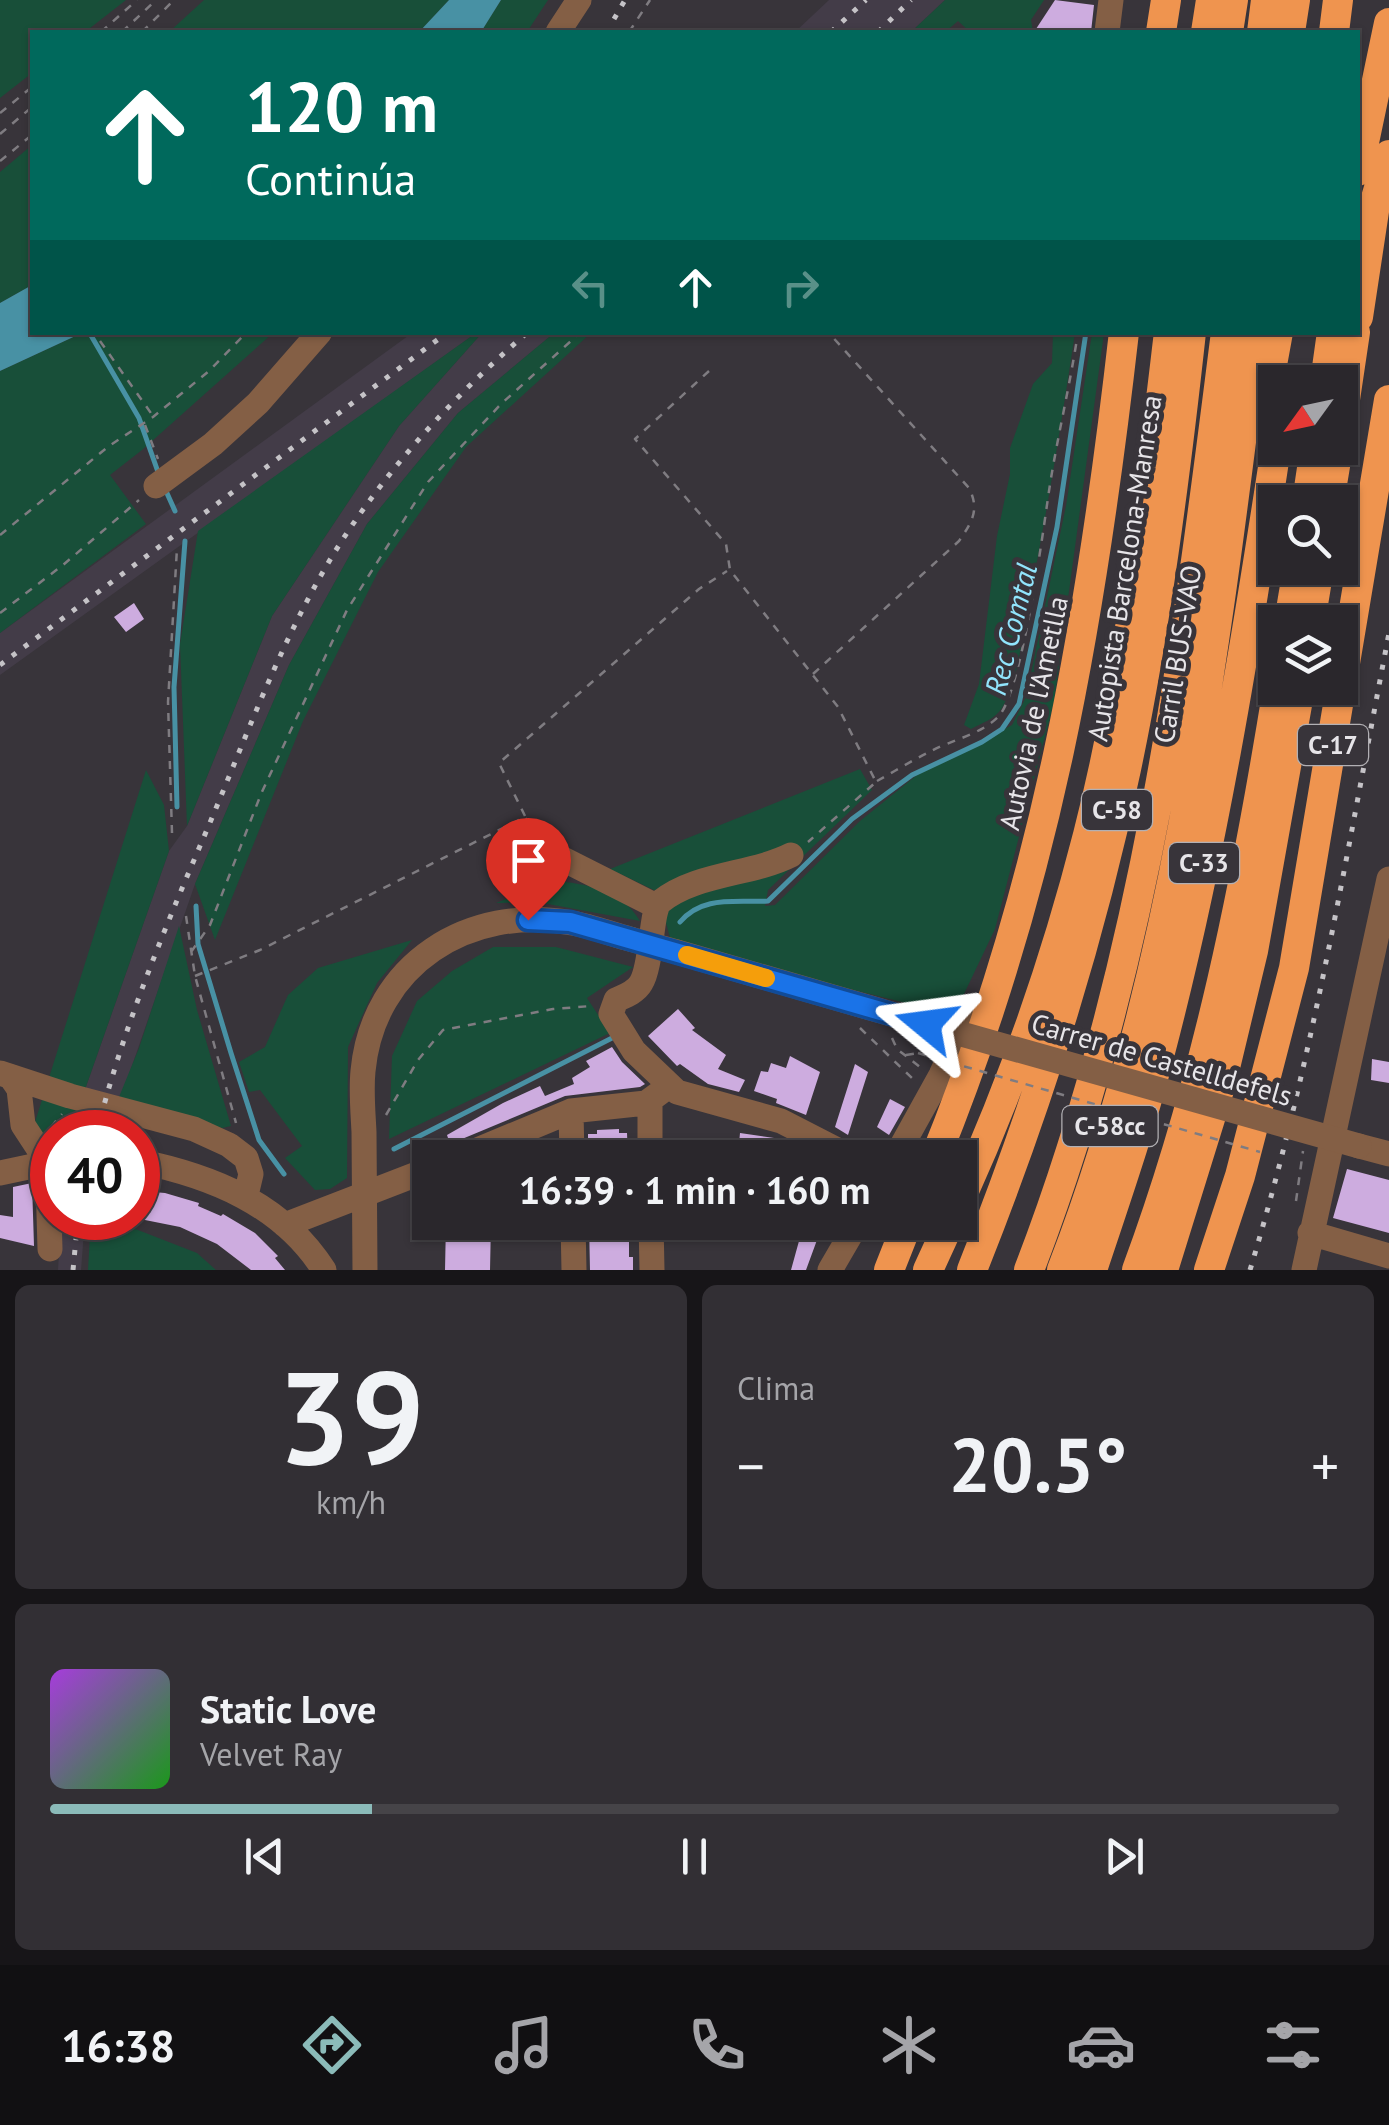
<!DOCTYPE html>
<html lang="es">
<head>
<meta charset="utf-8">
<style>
	:root { --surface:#2a272c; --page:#322f34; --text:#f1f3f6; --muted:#a5a5a9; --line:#464448; --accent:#8bbbb9 }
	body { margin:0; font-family:"PT Sans",sans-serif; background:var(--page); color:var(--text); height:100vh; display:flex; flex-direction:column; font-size:38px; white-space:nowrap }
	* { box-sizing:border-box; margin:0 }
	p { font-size:32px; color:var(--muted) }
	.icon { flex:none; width:55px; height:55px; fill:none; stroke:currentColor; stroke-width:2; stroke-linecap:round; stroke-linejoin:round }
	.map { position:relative; height:1270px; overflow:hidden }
	.panel { display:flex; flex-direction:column; gap:15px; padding:15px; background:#171518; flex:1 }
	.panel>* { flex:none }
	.guide { position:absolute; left:30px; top:30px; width:1330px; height:305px; border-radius:0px; box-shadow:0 2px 8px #0004,0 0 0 2px var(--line); background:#00695c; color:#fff; overflow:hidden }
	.needle { width:65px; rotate:237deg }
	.tools { position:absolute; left:1258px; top:365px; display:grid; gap:20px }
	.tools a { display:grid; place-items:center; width:100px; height:100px; border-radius:0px; background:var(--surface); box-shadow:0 2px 8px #0004,0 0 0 2px var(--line); font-size:50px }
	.speed { position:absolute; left:30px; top:1110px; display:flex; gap:20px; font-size:50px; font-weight:700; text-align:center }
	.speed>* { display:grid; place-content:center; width:130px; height:130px; border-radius:50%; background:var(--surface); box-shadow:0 2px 8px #0004,0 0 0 2px var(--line); line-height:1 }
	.speed .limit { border:15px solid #d22; background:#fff; color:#111 }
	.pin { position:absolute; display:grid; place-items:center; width:85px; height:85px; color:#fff; margin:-102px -42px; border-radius:50% 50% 50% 0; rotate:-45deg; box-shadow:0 0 10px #0007 }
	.pin .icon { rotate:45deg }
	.me { position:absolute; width:110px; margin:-55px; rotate:286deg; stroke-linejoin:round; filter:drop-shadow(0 0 8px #0008) }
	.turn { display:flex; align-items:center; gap:35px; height:210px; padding:0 50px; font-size:45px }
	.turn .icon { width:130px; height:130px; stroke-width:2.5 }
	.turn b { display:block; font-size:70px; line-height:85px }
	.lanes { display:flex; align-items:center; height:95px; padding:0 50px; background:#0003; justify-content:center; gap:50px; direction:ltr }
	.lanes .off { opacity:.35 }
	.big { font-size:75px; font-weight:800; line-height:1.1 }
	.panel .card { flex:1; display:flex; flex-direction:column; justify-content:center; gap:15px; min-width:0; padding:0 35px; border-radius:15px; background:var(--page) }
	.panel .dial { align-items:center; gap:0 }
	.dial b { font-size:130px; line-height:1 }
	.song { display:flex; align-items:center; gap:30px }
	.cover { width:120px; height:120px; border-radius:15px; background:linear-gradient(135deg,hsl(280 70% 55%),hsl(120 70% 35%)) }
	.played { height:10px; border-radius:5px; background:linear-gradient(90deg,var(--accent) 25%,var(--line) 25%) }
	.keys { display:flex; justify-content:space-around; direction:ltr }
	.heat { display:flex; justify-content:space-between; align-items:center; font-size:55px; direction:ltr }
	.panel .tiles { flex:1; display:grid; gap:15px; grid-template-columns:1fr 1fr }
	.card:last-child { grid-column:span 2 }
	.trip { position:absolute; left:412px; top:1140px; width:565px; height:100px; border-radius:0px; background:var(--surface); box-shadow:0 2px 8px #0004,0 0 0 2px var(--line); font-weight:800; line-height:100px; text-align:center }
	.tabs { display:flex; height:160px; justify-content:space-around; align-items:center; background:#111012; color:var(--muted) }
	.tabs .icon { width:70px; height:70px }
	.tabs .active { color:var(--accent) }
	.tabs b { font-size:45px; color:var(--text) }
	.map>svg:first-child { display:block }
	.built { fill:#433c48 }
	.green { fill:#184f39 }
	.water { fill:#4891a4 }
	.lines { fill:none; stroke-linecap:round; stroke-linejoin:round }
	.stream { stroke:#4891a4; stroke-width:5 }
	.building { fill:#cdacdf }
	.path { stroke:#7f7c81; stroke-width:2.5; stroke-dasharray:8 8; stroke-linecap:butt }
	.minor { stroke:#845f45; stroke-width:25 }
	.highway { stroke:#ef944f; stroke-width:30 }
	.rail { stroke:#c5c3c7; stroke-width:5; stroke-dasharray:5 10; stroke-linecap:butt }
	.path-bridge { stroke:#7f7c81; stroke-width:2.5; stroke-dasharray:8 8; stroke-linecap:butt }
	.minor-bridge { stroke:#845f45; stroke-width:25 }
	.route-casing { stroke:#114b97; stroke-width:25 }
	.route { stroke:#1a73e8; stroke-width:18 }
	.slow { stroke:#f59e0b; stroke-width:18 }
	.labels { text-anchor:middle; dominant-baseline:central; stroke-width:10; stroke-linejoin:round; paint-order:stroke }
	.shield { fill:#38343a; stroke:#b2b0b4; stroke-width:2.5 }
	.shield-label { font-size:25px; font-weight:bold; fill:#e7e5e9 }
	.street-label { font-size:28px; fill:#e7e5e9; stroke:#38343a }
	.water-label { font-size:30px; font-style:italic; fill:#91e4fc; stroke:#38343a }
</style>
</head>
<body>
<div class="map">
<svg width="1389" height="1270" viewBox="0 0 1389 1270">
	<rect width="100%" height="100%" fill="#38343a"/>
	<path class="built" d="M829,0H945L911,32H795Z
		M412,333H476L0,675V633Z
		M482,333H554L458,413L367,524L289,665L195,884L109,1132H70L169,851L187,826L272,616L399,426Z
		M61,1218H85L81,1270H58Z"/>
	<path class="green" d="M0,0H126L85,32H32V73L0,98Z
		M204,0H449L419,32H169Z
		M501,0H548L527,32H481Z
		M945,0H1044L1031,20L1033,32H970L958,21L945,32H911Z
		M32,145V285L0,303V172Z
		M82,333H273L142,450L110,475L146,524L0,633V371Z
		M476,333H482L399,426L272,616L187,826L180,644L198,531Z
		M554,333H591L466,447L378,572L303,721L215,940L195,884L289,665L367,524L458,413Z
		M1053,333H1075C1061,426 1046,519 1027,612C1021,643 1018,680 1002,708C995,719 982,723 971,729L964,725L979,684L997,536L1010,474V448L1033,384L1052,363Z
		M1092,333H1104L1054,702L995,929L954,1015L818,981L670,938L658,892L610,869L860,769L872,790L768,890L765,906L775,905L860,821L917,775L1012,725L1026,697L1066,506Z
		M146,770L164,805L169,851L70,1132H52V1139L39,1136L35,1122Z
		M553,881C586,883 623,891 640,921L537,902L496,903Z
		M179,926L197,1010L231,1126L222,1128L119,1097L139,1048Z
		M412,940L377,983L348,1047L347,1178L330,1189L315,1190L285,1158L302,1146L260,1090L249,1092L239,1062L265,1047L288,995L318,968Z
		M493,947H556L633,967L587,998L610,1033L389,1139L392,1056L417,1001L452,971Z
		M91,1218H119L120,1223L197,1253L216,1270H88Z"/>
	<path class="water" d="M449,0H501L481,32H419Z
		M32,285V332L82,333L0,371V303Z"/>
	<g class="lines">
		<path class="stream" d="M89,332L139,418L158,472
			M166,491L175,511
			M177,807L174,687L185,541
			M196,906L198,944L231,1053L259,1140L284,1174
			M680,922C703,895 735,903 768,901L852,819L912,775L982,742L1002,729L1019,704L1057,527L1086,332
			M394,1149L614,1037"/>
	</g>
	<path class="building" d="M1055,0L1094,5L1091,32H1034Z
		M134,603L144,619L126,632L114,617Z
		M678,1009L695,1028L692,1030L726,1055L718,1069L745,1080L739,1092L708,1084L680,1064L677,1066L648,1036Z
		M612,1047L622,1062L645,1084L640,1087L565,1096L450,1144L447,1135L503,1103L540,1086L545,1096L574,1084L572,1078L590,1067L586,1061Z
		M790,1056L820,1072L806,1115L776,1103L777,1099L754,1091L761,1071L768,1072L771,1063L786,1068Z
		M1372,1059L1389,1062V1083L1371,1080Z
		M855,1064L868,1072L848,1135L835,1127Z
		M890,1099L905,1107L889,1135L877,1127Z
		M619,1129V1133H627L628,1158H588V1134H597V1130Z
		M740,1133L781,1139L780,1142L788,1143L786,1158L738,1154Z
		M1347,1169L1389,1180V1233L1333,1218Z
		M32,1183L34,1246L0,1238V1215L13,1217V1187Z
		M142,1191L165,1193L199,1203L198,1206L221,1216L223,1214L255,1233L278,1256L275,1258L285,1270H251L217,1244L180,1227L140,1219Z
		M446,1222H491L490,1270H445Z
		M589,1222H629V1257H633V1270H590Z
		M794,1222H816L817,1240L806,1270H791L799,1241L760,1242V1228L794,1227Z"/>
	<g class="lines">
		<path class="path" d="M101,32L137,0
			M122,32L156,0
			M142,32L174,0
			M629,32L650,0
			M0,113L32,87
			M0,134L32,107
			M0,161L32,135
			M100,341L153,416
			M709,371L635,439L726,544L730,570L838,707L876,782L808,842
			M145,425L158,459
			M0,535L109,446L153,417L209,371L247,332
			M0,613L63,565L139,500
			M813,674L959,541C972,522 980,510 969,488L828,332
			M877,781C895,771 913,760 931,751C952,740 982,734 999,716C1022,690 1043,532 1049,491C1057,438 1070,386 1078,332
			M525,816L499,763L699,589L727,571
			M172,833L168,702L177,548
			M186,916L195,976L236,1123
			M191,952L210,925L261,794L347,610L428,482L501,404L581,332
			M195,976L260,950L525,817L534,831
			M860,1028L915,1081
			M892,1038L897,1049L920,1067
			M906,1055L918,1053
			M386,1115L418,1060L443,1030L553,1009L591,1006
			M51,1127L62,1114
			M1296,1201L1303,1151"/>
		<path class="minor" d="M558,32L579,0
			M1107,32L1111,0
			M156,486L213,444L258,403L320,332
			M545,850L656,906
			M791,855C751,875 696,873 660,902C651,909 652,966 641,983C636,992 625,996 616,1000L611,1014L634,1051L677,1092L781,1121L853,1158
			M677,952L926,1024
			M0,1073L70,1096L194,1129L229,1145L246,1158L251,1174L246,1195
			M10,1076L19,1089L23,1125L40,1151
			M571,1111L572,1158
			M1359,1146L1389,1154
			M458,1158L571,1111L646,1103L669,1086
			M650,1158V1102
			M895,1158L941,1075L971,1009
			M138,1161C212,1176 282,1204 324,1270
			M43,1164L48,1179L50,1249
			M0,1173L52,1162
			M573,1222L574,1270
			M651,1222L652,1270
			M285,1225L430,1169
			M1310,1233L1389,1256
			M365,1270C365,1224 364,1178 364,1132C363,1112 361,1091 363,1071C373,964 469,904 572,923C591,926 611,934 630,939
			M830,1270L858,1222
			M1304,1270L1389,879"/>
		<path class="highway" d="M1161,32L1166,0
			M1206,32L1211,0
			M1228,32L1233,0
			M1262,32L1266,0
			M1290,32L1295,0
			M1334,32L1338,0
			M1358,171L1389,23
			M1358,317L1376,198L1389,155
			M1325,382L1332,332
			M1263,414L1278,332
			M1340,433L1355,332
			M1307,502L1315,448
			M1329,502L1338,448
			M1289,622L1298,568
			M1310,622L1319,568
			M935,1158C1046,885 1091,623 1124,332
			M960,1200C1014,1081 1056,960 1088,835C1130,671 1149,500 1169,332
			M889,1270L908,1222
			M928,1270L950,1222
			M972,1270C1037,1107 1090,941 1126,769C1156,625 1175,478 1191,332
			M1029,1270C1145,970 1186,650 1226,332
			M1062,1270C1177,972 1215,647 1255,332
			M1092,1270C1116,1198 1141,1126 1160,1052C1212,854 1245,650 1276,448
			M1137,1270C1207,1081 1246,886 1278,688
			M1163,1270L1222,1080L1253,951L1300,688
			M1209,1270L1240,1176L1294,968L1389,400"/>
		<path class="rail" d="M614,19L625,0
			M831,32L866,0
			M878,32L911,0
			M0,665L448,332
			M97,1132C123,1027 166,925 209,825C249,730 285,630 341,542C392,463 456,394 528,332
			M73,1270L78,1218
			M1250,1270C1313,1062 1348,846 1389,633"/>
		<path class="path-bridge" d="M919,1046L939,1051
			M918,1053L1260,1152"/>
		<path class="minor-bridge" d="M630,939L677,952
			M926,1024L1359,1146"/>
	</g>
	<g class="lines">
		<g class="route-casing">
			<path id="route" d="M528,920L570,922L926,1024"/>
		</g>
		<use href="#route" class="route"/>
		<path class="slow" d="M687,955L766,978"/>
	</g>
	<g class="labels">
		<g class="shield">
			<rect x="1298" y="725" width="70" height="40" rx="8"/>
			<rect x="1082" y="790" width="70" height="40" rx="8"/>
			<rect x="1169" y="843" width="70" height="40" rx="8"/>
			<rect x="1062.5" y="1106" width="95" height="40" rx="8"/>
		</g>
		<g class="shield-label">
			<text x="1333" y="745">C-17</text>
			<text x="1117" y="810">C-58</text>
			<text x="1204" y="863">C-33</text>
			<text x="1110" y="1126">C-58cc</text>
		</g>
		<g class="street-label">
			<text transform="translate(1124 568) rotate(-81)">Autopista Barcelona-Manresa</text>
			<text transform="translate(1177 654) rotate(-81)">Carril BUS-VAO</text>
			<text transform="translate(1033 713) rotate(-78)">Autovia de l'Ametlla</text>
			<text transform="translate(1162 1059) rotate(16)">Carrer de Castelldefels</text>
		</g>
		<g class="water-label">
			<text transform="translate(1010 629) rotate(-76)">Rec Comtal</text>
		</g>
	</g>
</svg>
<div class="tools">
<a><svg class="needle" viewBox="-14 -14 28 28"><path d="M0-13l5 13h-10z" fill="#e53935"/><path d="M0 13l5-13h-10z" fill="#a5a5a9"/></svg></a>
<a><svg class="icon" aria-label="search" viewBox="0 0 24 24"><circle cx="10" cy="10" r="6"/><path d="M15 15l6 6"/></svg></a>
<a><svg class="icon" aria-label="layers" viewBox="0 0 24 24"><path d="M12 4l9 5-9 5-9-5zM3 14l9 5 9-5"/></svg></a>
</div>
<div class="speed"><div class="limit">40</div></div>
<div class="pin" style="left:528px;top:920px;background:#d93025"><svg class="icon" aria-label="arrive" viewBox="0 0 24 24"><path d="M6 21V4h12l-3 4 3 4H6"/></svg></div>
<svg class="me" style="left:926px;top:1024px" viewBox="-20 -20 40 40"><path d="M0-17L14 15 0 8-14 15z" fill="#1a73e8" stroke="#fff" stroke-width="4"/></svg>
<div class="trip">16:39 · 1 min · 160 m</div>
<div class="guide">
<div class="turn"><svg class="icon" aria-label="ahead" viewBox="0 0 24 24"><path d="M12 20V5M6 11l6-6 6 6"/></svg><div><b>120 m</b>Continúa</div></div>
<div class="lanes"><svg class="icon off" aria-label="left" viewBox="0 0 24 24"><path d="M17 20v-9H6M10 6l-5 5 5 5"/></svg><svg class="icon" aria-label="ahead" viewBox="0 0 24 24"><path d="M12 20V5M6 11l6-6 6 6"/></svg><svg class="icon off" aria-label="right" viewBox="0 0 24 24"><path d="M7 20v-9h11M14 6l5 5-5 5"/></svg></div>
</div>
</div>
<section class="panel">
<div class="tiles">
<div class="card dial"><b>39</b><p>km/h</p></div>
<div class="card"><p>Clima</p>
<div class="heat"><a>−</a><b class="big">20.5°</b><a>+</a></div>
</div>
<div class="card">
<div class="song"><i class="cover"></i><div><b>Static Love</b><p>Velvet Ray</p></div></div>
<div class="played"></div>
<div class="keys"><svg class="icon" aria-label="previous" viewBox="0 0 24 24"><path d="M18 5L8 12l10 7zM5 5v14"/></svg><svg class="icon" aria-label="pause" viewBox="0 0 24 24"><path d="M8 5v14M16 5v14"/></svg><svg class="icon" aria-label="next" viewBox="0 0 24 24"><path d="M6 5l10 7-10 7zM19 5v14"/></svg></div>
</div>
</div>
</section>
<nav class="tabs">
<b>16:38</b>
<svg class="icon active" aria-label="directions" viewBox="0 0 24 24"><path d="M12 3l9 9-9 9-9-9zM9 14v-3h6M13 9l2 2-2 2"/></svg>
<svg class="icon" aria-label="music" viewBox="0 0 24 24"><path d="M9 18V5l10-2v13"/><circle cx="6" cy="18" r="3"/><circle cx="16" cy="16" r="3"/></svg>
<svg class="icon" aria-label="phone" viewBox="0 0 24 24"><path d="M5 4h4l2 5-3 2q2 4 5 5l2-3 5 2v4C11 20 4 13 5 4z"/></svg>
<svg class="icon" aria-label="climate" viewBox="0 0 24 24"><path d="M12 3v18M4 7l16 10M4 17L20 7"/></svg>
<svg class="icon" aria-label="car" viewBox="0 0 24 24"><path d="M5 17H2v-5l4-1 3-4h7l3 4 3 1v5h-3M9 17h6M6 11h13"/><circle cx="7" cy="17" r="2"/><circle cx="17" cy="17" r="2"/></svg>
<svg class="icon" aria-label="filters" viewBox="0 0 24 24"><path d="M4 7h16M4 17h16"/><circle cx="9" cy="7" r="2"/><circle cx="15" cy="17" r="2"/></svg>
</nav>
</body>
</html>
